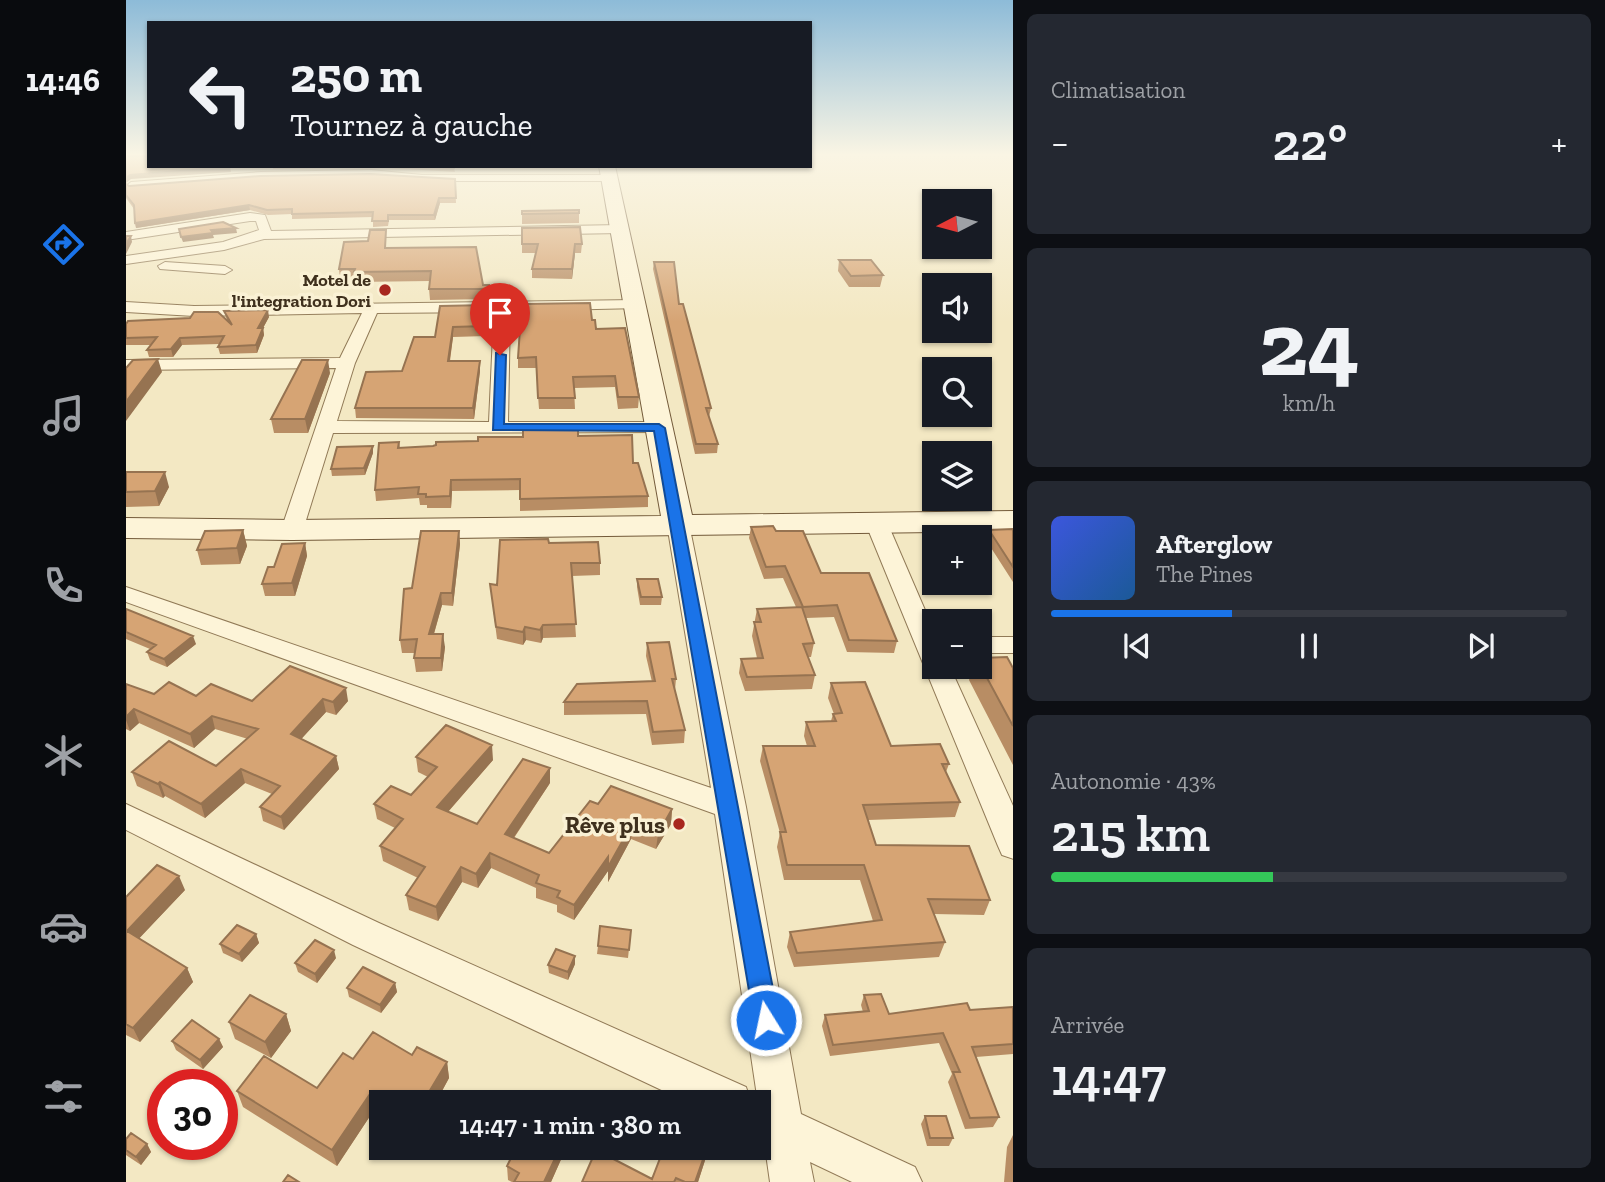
<!DOCTYPE html>
<html lang="fr">
<head>
<meta charset="utf-8">
<style>
	:root { --surface:#171b24; --page:#242831; --text:#f1f3f6; --muted:#9ea1a6; --line:#363941; --accent:#1a73e8 }
	body { margin:0; font-family:"Zilla Slab",serif; background:var(--page); color:var(--text); height:100vh; display:flex; flex-direction:column; font-size:26px; white-space:nowrap }
	* { box-sizing:border-box; margin:0 }
	p { font-size:23px; color:var(--muted) }
	.icon { flex:none; width:38px; height:38px; fill:none; stroke:currentColor; stroke-width:2; stroke-linecap:round; stroke-linejoin:round }
	.map { position:relative; flex:1; overflow:hidden }
	.details { display:flex; flex-direction:column; gap:14px; padding:14px; background:#0d0f14; width:592px }
	.details>* { flex:none }
	.hud { position:absolute; left:21px; top:21px; width:665px; height:147px; border-radius:0px; box-shadow:0 2px 5px #0004; background:#171b24; color:var(--text); overflow:hidden }
	.needle { width:46px; rotate:264deg }
	.buttons { position:absolute; left:796px; top:189px; display:grid; gap:14px }
	.buttons a { display:grid; place-items:center; width:70px; height:70px; border-radius:0px; background:var(--surface); box-shadow:0 2px 5px #0004; font-size:35px }
	.speed { position:absolute; left:21px; top:1069px; display:flex; gap:14px; font-size:35px; font-weight:700; text-align:center }
	.speed>* { display:grid; place-content:center; width:91px; height:91px; border-radius:50%; background:var(--surface); box-shadow:0 2px 5px #0004; line-height:1 }
	.speed .limit { border:10px solid #d22; background:#fff; color:#111 }
	.pin { position:absolute; display:grid; place-items:center; width:60px; height:60px; color:#fff; margin:-72px -30px; border-radius:50% 50% 50% 0; rotate:-45deg; box-shadow:0 0 7px #0007 }
	.pin .icon { rotate:45deg }
	.me { position:absolute; width:77px; margin:-38px; rotate:350deg; stroke-linejoin:round; filter:drop-shadow(0 0 5px #0008) }
	.turn { display:flex; align-items:center; gap:24px; height:147px; padding:0 28px; font-size:32px }
	.turn .icon { width:91px; height:91px; stroke-width:2.5 }
	.turn b { display:block; font-size:49px; line-height:60px }
	.big { font-size:52px; font-weight:600; line-height:1.1 }
	.details .tile { flex:1; display:flex; flex-direction:column; justify-content:center; gap:10px; min-width:0; padding:0 24px; border-radius:10px; background:var(--page) }
	.details .dial { align-items:center; gap:0 }
	.dial b { font-size:91px; line-height:1 }
	.song { display:flex; align-items:center; gap:21px }
	.cover { width:84px; height:84px; border-radius:10px; background:linear-gradient(135deg,hsl(230 70% 55%),hsl(210 70% 35%)) }
	.played { height:7px; border-radius:4px; background:linear-gradient(90deg,var(--accent) 35%,var(--line) 35%) }
	.keys { display:flex; justify-content:space-around; direction:ltr }
	.heat { display:flex; justify-content:space-between; align-items:center; font-size:38px; direction:ltr }
	.charge { height:10px; border-radius:5px; background:linear-gradient(90deg,#34c759 43%,var(--line) 0) }
	.trip { position:absolute; left:243px; top:1090px; width:402px; height:70px; border-radius:0px; background:var(--surface); box-shadow:0 2px 5px #0004; font-weight:600; line-height:70px; text-align:center }
	main { display:flex; flex:1; min-height:0 }
	.dock { display:flex; flex-direction:column; width:126px; justify-content:space-around; align-items:center; background:#090b0e; color:var(--muted) }
	.dock .icon { width:49px; height:49px }
	.dock .selected { color:var(--accent) }
	.dock b { font-size:32px; color:var(--text) }
	.map>svg:first-child { display:block }
	.lines { fill:none; stroke-linecap:round; stroke-linejoin:round }
	.street-casing { stroke:#917a57; stroke-width:2 }
	.secondary-casing { stroke:#735a3a; stroke-width:2 }
	.street { fill:#fdf4d8; fill-rule:evenodd }
	.secondary { fill:#fdf4d8; fill-rule:evenodd }
	.wall { fill:#b88d64 }
	.shaded-wall { fill:#967351 }
	.building { fill:#d6a474; stroke:#967351; stroke-width:2 }
	.route { fill:#1a73e8; stroke:#114b97; stroke-width:2 }
	.poi-dot { fill:#a8271f; stroke:#faf1d4; stroke-width:2.5 }
	.labels { text-anchor:middle; dominant-baseline:central; stroke-width:7; stroke-linejoin:round; paint-order:stroke }
	.far-poi-label { font-size:18px; font-weight:bold; fill:#3f301d; stroke:#faf1d4; text-anchor:end }
	.near-poi-label { font-size:24px; font-weight:bold; fill:#3f301d; stroke:#faf1d4; text-anchor:end }
</style>
</head>
<body>
<main>
<nav class="dock">
<b>14:46</b>
<svg class="icon selected" aria-label="directions" viewBox="0 0 24 24"><path d="M12 3l9 9-9 9-9-9zM9 14v-3h6M13 9l2 2-2 2"/></svg>
<svg class="icon" aria-label="music" viewBox="0 0 24 24"><path d="M9 18V5l10-2v13"/><circle cx="6" cy="18" r="3"/><circle cx="16" cy="16" r="3"/></svg>
<svg class="icon" aria-label="phone" viewBox="0 0 24 24"><path d="M5 4h4l2 5-3 2q2 4 5 5l2-3 5 2v4C11 20 4 13 5 4z"/></svg>
<svg class="icon" aria-label="climate" viewBox="0 0 24 24"><path d="M12 3v18M4 7l16 10M4 17L20 7"/></svg>
<svg class="icon" aria-label="car" viewBox="0 0 24 24"><path d="M5 17H2v-5l4-1 3-4h7l3 4 3 1v5h-3M9 17h6M6 11h13"/><circle cx="7" cy="17" r="2"/><circle cx="17" cy="17" r="2"/></svg>
<svg class="icon" aria-label="filters" viewBox="0 0 24 24"><path d="M4 7h16M4 17h16"/><circle cx="9" cy="7" r="2"/><circle cx="15" cy="17" r="2"/></svg>
</nav>
<div class="map">
<svg width="888" height="1182" viewBox="0 0 888 1182">
	<rect width="100%" height="100%" fill="#f3e8c3"/>
	<g class="lines">
		<g class="street-casing">
			<path id="street" d="M245,170L296,175H482L488,178L482,181H296L245,176L135,178L5,188L0,186L5,182L135,172Z
				M124,213L139,215L145,231L495,225L501,229L495,233L138,239L98,250L0,264V256L97,242L133,230L130,221H124L0,240V232Z
				M39,262L99,266L106,270L99,274L34,269L32,266Z
				M509,300L514,302L517,305L514,308L384,311L382,422H533L543,428L540,432L207,433L177,530L174,535H158L155,530L210,368L0,370V360L214,358L236,313L68,316L0,312V302L68,306ZM368,312L363,422L211,421L229,363L251,313Z
				M750,515L758,517L761,522L808,631V667H824L888,808V859L876,855L872,846L739,522L742,517Z
				M552,517L560,519L563,524L620,807L675,1114L789,1167L796,1182H726L684,1162L688,1182H644L638,1140L634,1137V1102H561L227,945L0,830V804L253,923L620,1087L624,1099L631,1096L589,814L0,602V587L585,788L541,524L544,519Z
				M854,637H888V653H854Z"/>
		</g>
		<g class="secondary-casing">
			<path id="secondary" d="M473,166H489L566,515L888,511V531L166,540L0,538V518L166,520L535,516Z"/>
		</g>
		<use href="#street" class="street"/>
		<use href="#secondary" class="secondary"/>
	</g>
	<path class="wall" d="M147,166H340V167L328,168L329,172L245,167L147,169Z
		M329,179L330,203H314L309,220H263L262,226L247,227V217L166,219V214L142,215L124,210L10,228L8,209L0,198V184L3,186Z
		M453,210V223L396,224V211Z
		M396,228L456,244L455,253H449L446,279L406,278V269L410,253H396Z
		M260,230V248L357,285H363V299L304,300L303,289L304,281L229,282V279H214L213,269L242,241Z
		M713,260L757,275L754,287H723L712,271Z
		M528,262L553,304L585,408L583,417L592,444L591,453L569,454L527,269Z
		M314,306L362,315L361,336L327,337L324,361L354,371L348,419L230,418L229,408L276,371L309,337Z
		M98,311L143,317L137,328L138,335L131,353L94,354L92,347L94,344L56,345L47,357H23L21,350L25,345H0V324L101,320Z
		M466,320L513,397L512,408L492,409L489,387L448,388L449,409H413L410,368H392V358Z
		M204,373L182,433H148L145,419Z
		M452,436L507,463L522,496V507L394,511V490L326,491L325,508H301V505H294L293,498L250,501L249,490L273,442L274,448L307,446L352,441Z
		M247,446V453L239,475L206,476L205,469Z
		M0,472L43,487L33,506L0,507Z
		M625,527L650,531L771,641L768,653L721,652L708,617L680,618L688,643L685,657H682L689,675L686,689L619,691L613,673L615,659L631,658L626,636L631,609L670,607L657,578L638,579L623,538Z
		M887,529V582L860,540L863,530Z
		M117,530L121,546L114,564L75,565L71,550Z
		M333,531L334,544L327,606L316,605L308,634L319,647L316,671L290,672L288,658L289,653H276L274,640L286,588Z
		M179,543L181,556L169,596H139L136,584L148,567Z
		M423,543L474,563V575L446,576L450,637L417,638L415,643L400,640L397,645L371,639L364,584L371,585Z
		M511,579L536,597L535,605H514L511,587Z
		M0,609L70,644L41,667L24,660L21,652L24,649L0,639Z
		M521,643L550,679L549,690L559,730L558,743L526,745L520,714L438,715V702L526,682L520,656Z
		M854,658L887,668V765L843,680L847,667H854Z
		M164,666L222,701L210,715L200,712L175,739L210,756L213,769L158,830L137,821L134,807L146,794L119,783L79,818L39,796L37,798L11,786L6,772L90,766L122,739L89,729L68,748L13,723L4,731L0,729V684L28,694L126,701Z
		M705,683L765,746L823,764L820,772L834,802L829,817L742,820L750,845L864,900L858,915L808,914L819,942L813,957L668,967L661,947L664,932L747,921L734,880H658L651,847L654,833L634,761L637,746H681L678,736L680,722L705,721L707,714H708L702,698Z
		M290,757L367,760L322,812L351,824L424,783L388,838L423,853L472,804L546,809L545,824L530,849L505,839L482,882V871L448,920L431,912V905L410,898V888L365,868L352,888L336,882L312,921L283,910L280,895L292,878L257,861L254,846L269,828L251,819L248,804L285,795L302,777L292,772Z
		M59,890L13,938L61,968L67,982L14,1042L0,1035V897Z
		M505,930L502,958L471,954L472,946Z
		M130,934L133,943L116,962L97,953L94,944Z
		M449,956V964L442,980L423,973L422,965Z
		M210,958L191,983L172,972L169,963Z
		M269,983L271,992L255,1013L223,997L221,988Z
		M738,995L763,1014L844,1010L887,1007V1054L850,1057L873,1117L867,1127L839,1129L822,1082L826,1074L813,1043L704,1056L696,1026L699,1015L737,1012L735,1005Z
		M160,1014L165,1031L145,1058L109,1039L103,1022Z
		M93,1039L97,1047L77,1069L50,1050L46,1041Z
		M286,1055L321,1062L323,1078L310,1102H256V1114L248,1110L211,1166L117,1107L111,1091L191,1088L227,1059Z
		M799,1116L827,1138L823,1146H801L795,1124Z
		M887,1135V1182H878L881,1147Z
		M0,1139L21,1144L25,1152L15,1165L0,1155Z
		M583,1148L572,1182H456L526,1179Z
		M437,1155L425,1182H386L382,1180L381,1166Z"/>
	<path class="shaded-wall" d="M328,166H340V167L328,168Z
		M104,167L105,172L5,179L0,183V178L4,175Z
		M313,198L314,203L309,220L308,215Z
		M123,205L124,210L10,228L9,223Z
		M110,228L111,233L87,235L88,238L57,242L55,237L85,230Z
		M5,236L6,242L0,254V244Z
		M449,244V253L446,279V269Z
		M362,305V315L361,336L360,326Z
		M142,310L143,317L137,328L138,335L131,353L130,345L132,328Z
		M327,327V337L322,372V361Z
		M54,338L56,345L47,357L45,349Z
		M32,359L36,372L0,421V402Z
		M202,360L204,373L182,433L179,419Z
		M354,361V371L348,419L347,408Z
		M247,446V453L239,475L238,468Z
		M39,472L43,487L33,506L29,491Z
		M325,480L326,491L325,508L324,496Z
		M117,530L121,546L114,564L111,548Z
		M333,531L334,544L327,606L326,593Z
		M179,543L181,556L169,596L166,583Z
		M315,593L316,605L304,647L303,634Z
		M417,625V638L415,643L414,630Z
		M399,627L400,640L397,645V632Z
		M317,634L319,647L316,671L315,658Z
		M67,636L70,644L41,667L38,659Z
		M220,688L222,701L210,715L207,702Z
		M197,699L200,712L168,747L165,734Z
		M8,709L13,723L4,731L0,720V717Z
		M86,716L89,729L68,748L64,734Z
		M366,745L367,760L313,822L311,807Z
		M210,756L213,769L158,830L155,817Z
		M424,768V783L380,849L379,834Z
		M115,769L119,783L79,818L75,804Z
		M34,782L39,796L37,798L32,784Z
		M546,809L545,824L530,849L532,834Z
		M506,824L505,839L482,882V867Z
		M364,853L365,868L352,888L350,874Z
		M482,857V871L448,920V905Z
		M335,867L336,882L312,921L310,907Z
		M53,876L59,890L7,945L1,931Z
		M130,934L133,943L116,962L113,954Z
		M208,950L210,958L191,983L189,974Z
		M449,956V964L442,980V972Z
		M61,968L67,982L14,1042L7,1028Z
		M269,983L271,992L255,1013L254,1005Z
		M160,1014L165,1031L145,1058L139,1042Z
		M93,1039L97,1047L77,1069L74,1060Z
		M321,1062L323,1078L310,1102H297Z
		M244,1094L248,1110L211,1166L206,1150Z
		M21,1144L25,1152L15,1165L10,1157Z
		M434,1148H437V1155L425,1182H418Z
		M581,1148H583L572,1182H569Z"/>
	<path class="building" d="M0,156H23V166L104,167L4,175L0,178Z
		M303,166H328V168Z
		M244,174L329,179L330,198H313L308,215H262V221H246L247,212L166,214V209L141,210L123,205L9,223L8,205L0,195V184L3,186L134,176Z
		M453,210V213L396,214V211Z
		M97,222L110,228L85,230L87,233L55,237L53,229Z
		M454,227L456,244H449L446,269H406L412,244H396V228Z
		M244,230H260L259,248L350,247L357,285H363V289H303L305,271L228,272L229,269H213L218,242L242,241Z
		M0,236H5L0,244Z
		M713,260H745L757,275L725,276Z
		M528,262H548L553,304H557L585,408H580L592,444H570Z
		M464,303L466,320H469L470,329L499,328L513,397H492L489,376L447,377L449,398H412L410,357L392,358L394,329H397V304Z
		M362,305L360,326L327,327L322,361H354L347,408H229L240,372L276,371L288,337H309L314,306Z
		M142,310L132,328H137L130,345L92,347L98,336L54,338L45,349L21,350L31,337L0,338V324L2,321L64,318L68,312H92L106,325L98,311Z
		M32,359L0,402V368L7,360Z
		M176,360H202L179,419H145Z
		M397,429L452,430V436L506,435L507,463H512L522,496L394,499V479L325,480L324,496L300,497V494H292L293,487L249,490L253,443L273,442L272,448L307,446L310,445V442L352,441V437H397Z
		M247,446L238,468L205,469L211,447Z
		M0,472H39L29,491L0,492Z
		M647,526L650,531H677L695,573H743L771,641L723,640L711,605L677,607L659,566L640,567L625,527Z
		M887,529V567L863,530Z
		M117,530L111,548L71,550L79,531Z
		M295,531H333L326,593H315L303,634H317L315,658H288L291,639L274,640L278,589L286,588Z
		M422,539L423,543L472,542L474,563H445L450,624L417,625L414,630L399,627L397,632L370,627L364,584L371,585L374,540Z
		M179,543L166,583L136,584L142,567H148L156,544Z
		M511,579H532L536,597H515Z
		M676,607L688,643L677,644L689,675L621,677L615,659L637,658L628,622H635L631,609Z
		M0,609L67,636L38,659L21,652L30,645L0,632Z
		M543,642L550,679H546L559,730L527,732L521,701L438,702L451,684L529,681L521,643Z
		M881,657L887,668V726L854,665V658Z
		M164,666L220,688L207,702L197,699L165,734L210,756L155,817L134,807L154,786L115,769L75,804L34,782L32,784L6,772L43,741L90,766L132,729L86,716L64,734L8,709L0,717V684L28,694L43,682L70,696L85,684L126,701Z
		M739,682L765,746L814,744L823,764H816L834,802L737,805L750,845L843,846L864,900L802,899L819,942L671,953L664,932L756,920L738,865H661L654,832H660L637,746H689L680,722L710,721L707,714L716,713L705,683Z
		M320,725L366,745L311,807L351,824L397,759L424,768L379,834L423,853L464,801L472,804L485,786L546,809L532,834L506,824L482,867V857L448,905L431,897L434,891L410,883L413,875L364,853L350,874L335,867L310,907L280,895L299,867L254,846L277,819L248,804L265,786L285,795L311,767L290,757Z
		M31,865L53,876L1,931L61,968L7,1028L0,1024V897Z
		M111,925L130,934L113,954L94,944Z
		M474,926L505,930L503,950L472,946Z
		M189,940L208,950L189,974L169,963Z
		M430,949L449,956L442,972L422,965Z
		M237,967L269,983L254,1005L221,988Z
		M755,994L763,1014L841,1003L844,1010L887,1007V1044L846,1047L873,1117L844,1118L827,1072H834L817,1033L707,1045L699,1015L743,1011L738,995Z
		M124,995L160,1014L139,1042L103,1022Z
		M66,1020L93,1039L74,1060L46,1041Z
		M247,1032L286,1055L291,1047L321,1062L297,1102H262L244,1094L206,1150L111,1091L138,1056L191,1088L217,1053L227,1059Z
		M507,1093L530,1102H504Z
		M799,1116H820L827,1138H804Z
		M5,1133L21,1144L10,1157L0,1150V1139Z
		M390,1148H434L418,1182H388L393,1173L381,1166Z
		M538,1148H581L569,1182H559L550,1178L548,1182H456L470,1150L526,1179Z
		M162,1175L173,1182H157Z"/>
	<linearGradient id="sky" x2="0" y2="1"><stop stop-color="#8dbbd8"/><stop offset="0.48" stop-color="#faf5e4"/><stop offset="1" stop-color="#faf5e4" stop-opacity="0"/></linearGradient>
	<rect width="888" height="322" fill="url(#sky)"/>
	<path class="route" d="M370,353L380,355L378,424H533L539,428L653,1020L649,1029L640,1032L631,1029L628,1020L528,431L367,430Z"/>
	<g class="poi-dot">
		<circle cx="259" cy="290" r="7"/>
		<circle cx="553" cy="824" r="7"/>
	</g>
	<g class="labels">
		<g class="far-poi-label">
			<text x="245" y="280">Motel de<tspan x="245" dy="21">l'integration Dori</tspan></text>
		</g>
		<g class="near-poi-label">
			<text x="539" y="824">Rêve plus</text>
		</g>
	</g>
</svg>
<div class="buttons">
<a><svg class="needle" viewBox="-14 -14 28 28"><path d="M0-13l5 13h-10z" fill="#e53935"/><path d="M0 13l5-13h-10z" fill="#9ea1a6"/></svg></a>
<a><svg class="icon" aria-label="sound" viewBox="0 0 24 24"><path d="M4 9h4l5-4v14l-5-4H4zM17 9q2 3 0 6"/></svg></a>
<a><svg class="icon" aria-label="search" viewBox="0 0 24 24"><circle cx="10" cy="10" r="6"/><path d="M15 15l6 6"/></svg></a>
<a><svg class="icon" aria-label="layers" viewBox="0 0 24 24"><path d="M12 4l9 5-9 5-9-5zM3 14l9 5 9-5"/></svg></a>
<a>+</a>
<a>−</a>
</div>
<div class="speed"><div class="limit">30</div></div>
<div class="pin" style="left:374px;top:355px;background:#d93025"><svg class="icon" aria-label="arrive" viewBox="0 0 24 24"><path d="M6 21V4h12l-3 4 3 4H6"/></svg></div>
<svg class="me" style="left:640px;top:1020px" viewBox="-20 -20 40 40"><circle r="17" fill="#1a73e8" stroke="#fff" stroke-width="3"/><path d="M0-11L8 9 0 5-8 9z" fill="#fff"/></svg>
<div class="trip">14:47 · 1 min · 380 m</div>
<div class="hud">
<div class="turn"><svg class="icon" aria-label="left" viewBox="0 0 24 24"><path d="M17 20v-9H6M10 6l-5 5 5 5"/></svg><div><b>250 m</b>Tournez à gauche</div></div>
</div>
</div>
<section class="details">
<div class="tile"><p>Climatisation</p>
<div class="heat"><a>−</a><b class="big">22°</b><a>+</a></div>
</div>
<div class="tile dial"><b>24</b><p>km/h</p></div>
<div class="tile">
<div class="song"><i class="cover"></i><div><b>Afterglow</b><p>The Pines</p></div></div>
<div class="played"></div>
<div class="keys"><svg class="icon" aria-label="previous" viewBox="0 0 24 24"><path d="M18 5L8 12l10 7zM5 5v14"/></svg><svg class="icon" aria-label="pause" viewBox="0 0 24 24"><path d="M8 5v14M16 5v14"/></svg><svg class="icon" aria-label="next" viewBox="0 0 24 24"><path d="M6 5l10 7-10 7zM19 5v14"/></svg></div>
</div>
<div class="tile"><p>Autonomie · 43%</p><b class="big">215 km</b><div class="charge"></div></div>
<div class="tile"><p>Arrivée</p><b class="big">14:47</b></div>
</section>
</main>
</body>
</html>
